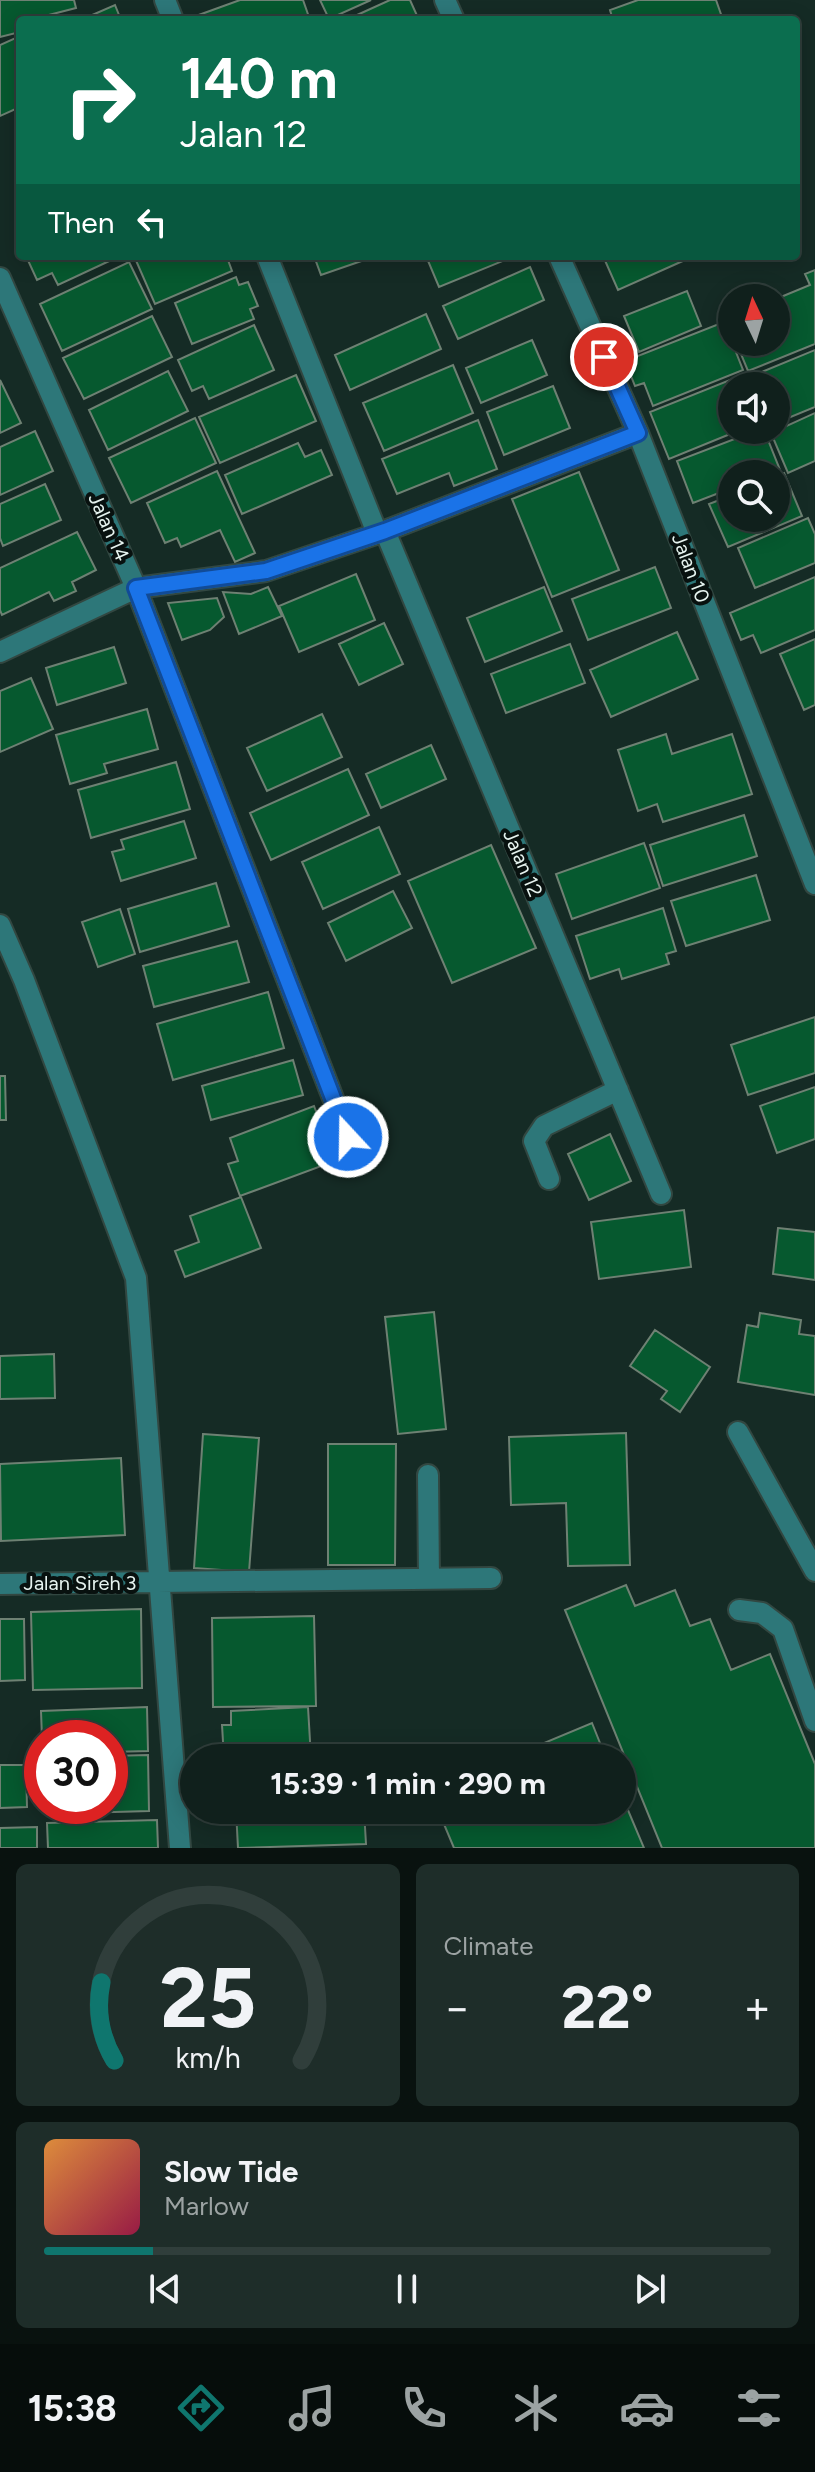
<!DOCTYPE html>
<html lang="en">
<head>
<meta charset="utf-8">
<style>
	:root { --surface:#10201c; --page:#1e2d29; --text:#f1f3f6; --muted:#9ca3a3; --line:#303e3b; --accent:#0f766e }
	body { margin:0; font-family:Figtree,sans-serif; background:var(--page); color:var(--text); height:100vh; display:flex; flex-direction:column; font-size:30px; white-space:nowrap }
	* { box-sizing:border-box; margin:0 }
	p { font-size:26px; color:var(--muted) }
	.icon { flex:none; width:44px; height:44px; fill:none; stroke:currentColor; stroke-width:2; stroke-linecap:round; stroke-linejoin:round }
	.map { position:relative; height:1848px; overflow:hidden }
	.details { display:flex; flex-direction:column; gap:16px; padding:16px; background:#09120f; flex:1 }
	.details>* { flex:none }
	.guide { position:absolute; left:16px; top:16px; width:784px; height:244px; border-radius:8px; box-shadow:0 4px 20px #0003,0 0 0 2px var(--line); background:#0b6e4f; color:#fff; overflow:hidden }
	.needle { width:52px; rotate:356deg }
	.fabs { position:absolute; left:718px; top:284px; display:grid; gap:16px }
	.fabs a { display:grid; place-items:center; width:72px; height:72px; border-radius:50%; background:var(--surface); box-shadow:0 4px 20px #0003,0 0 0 2px var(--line); font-size:40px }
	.speed { position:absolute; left:24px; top:1720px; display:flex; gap:16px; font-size:40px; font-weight:700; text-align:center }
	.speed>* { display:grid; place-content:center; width:104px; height:104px; border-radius:50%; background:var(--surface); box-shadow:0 4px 20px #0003,0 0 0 2px var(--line); line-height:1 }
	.speed .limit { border:12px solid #d22; background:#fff; color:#111 }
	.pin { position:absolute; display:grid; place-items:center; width:68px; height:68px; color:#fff; margin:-34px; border:4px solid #fff; border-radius:50%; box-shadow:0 2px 8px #0007 }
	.me { position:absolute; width:88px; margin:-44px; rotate:339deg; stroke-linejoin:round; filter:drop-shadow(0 0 6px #0008) }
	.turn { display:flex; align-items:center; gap:28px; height:168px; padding:0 32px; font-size:36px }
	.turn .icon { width:104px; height:104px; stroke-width:2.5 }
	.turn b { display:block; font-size:56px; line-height:68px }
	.then { display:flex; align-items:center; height:76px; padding:0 32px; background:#0003; gap:16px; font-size:30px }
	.big { font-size:60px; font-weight:700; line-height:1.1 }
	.details .card { flex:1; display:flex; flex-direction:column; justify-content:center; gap:12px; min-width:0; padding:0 28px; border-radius:12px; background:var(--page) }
	.details .dial { align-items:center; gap:0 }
	.dial svg { height:208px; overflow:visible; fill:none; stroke:var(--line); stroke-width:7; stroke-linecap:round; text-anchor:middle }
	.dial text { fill:var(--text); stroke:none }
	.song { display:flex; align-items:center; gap:24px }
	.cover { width:96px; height:96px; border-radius:12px; background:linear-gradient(135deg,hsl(30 70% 55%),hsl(340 70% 35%)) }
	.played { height:8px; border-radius:4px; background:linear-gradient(90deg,var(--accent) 15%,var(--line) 15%) }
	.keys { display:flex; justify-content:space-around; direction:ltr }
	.heat { display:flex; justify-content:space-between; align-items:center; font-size:44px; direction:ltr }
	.details .tiles { flex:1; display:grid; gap:16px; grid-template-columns:1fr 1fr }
	.card:last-child { grid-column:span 2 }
	.trip { position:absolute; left:180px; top:1744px; width:456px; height:80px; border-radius:40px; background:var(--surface); box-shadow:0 4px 20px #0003,0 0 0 2px var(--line); font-weight:700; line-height:80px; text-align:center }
	.dock { display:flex; height:128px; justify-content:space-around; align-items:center; background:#060d0b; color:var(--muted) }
	.dock .icon { width:56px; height:56px }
	.dock .current { color:var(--accent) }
	.dock b { font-size:36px; color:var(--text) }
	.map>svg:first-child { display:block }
	.building { fill:#06592f; stroke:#6e8173; stroke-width:2 }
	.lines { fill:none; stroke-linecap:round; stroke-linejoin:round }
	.minor-casing { stroke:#324741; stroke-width:24 }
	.minor { stroke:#2d7779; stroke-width:20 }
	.route-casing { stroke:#114b97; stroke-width:20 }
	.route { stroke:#1a73e8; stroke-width:14 }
	.labels { text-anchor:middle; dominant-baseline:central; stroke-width:8; stroke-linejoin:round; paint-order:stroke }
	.street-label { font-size:20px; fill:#e6f3ef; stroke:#08110f }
</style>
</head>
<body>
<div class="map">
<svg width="815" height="1848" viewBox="0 0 815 1848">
	<rect width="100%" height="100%" fill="#152b25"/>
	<path class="building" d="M0,0H74L76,8L41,17L42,20H20V32L0,37Z
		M240,0H303L310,20H197L196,16Z
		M320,0H371L329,19Z
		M390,0H410L419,20H346Z
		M638,0H716L723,20H613L610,10Z
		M115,5L121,20H83V19Z
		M20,36V107L0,116V45Z
		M26,256H120L58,285L52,273L37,280Z
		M134,256H236L228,260L232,271L155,304Z
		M314,256H376L321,275Z
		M426,256H515L439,287Z
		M603,256H694L618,290Z
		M129,262L152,309L62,351L40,304Z
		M530,267L544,300L458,339L443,306Z
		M815,270V344L748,371L736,342H776V299L810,285L805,274Z
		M236,277L239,285L248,282L258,306L250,309L254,319L192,344L175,303Z
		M687,291L701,326L639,352L624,316Z
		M426,314L441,349L350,390L335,355Z
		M152,316L172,357L84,399L63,358Z
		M724,322L743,370L653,406L644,383L635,386L625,361Z
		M254,325L274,370L209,399L203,386L192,391L178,360Z
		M532,340L547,375L481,403L466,368Z
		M815,350V407L776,423V386H750L747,378Z
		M453,365L473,413L384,451L363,403Z
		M168,371L188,411L108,450L89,410Z
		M296,375L316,421L220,463L199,417Z
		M740,376L744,386H732V430H740L669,459L650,412Z
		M0,380L21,423L0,433Z
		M553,386L570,428L504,455L487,412Z
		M815,413V461L788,473L771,433Z
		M195,418L216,463L131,503L109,458Z
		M478,420L497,469L454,486L449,473L397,494L382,459Z
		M758,430H764L780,470L769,474H732V488L693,503L677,461Z
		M35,431L53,471L0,495V447Z
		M298,443L305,457L321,450L332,475L242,514L225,475Z
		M217,471L255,553L235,562L220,530L181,547L177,538L165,543L147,503Z
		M579,472L619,570L552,597L512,499Z
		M784,473L802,516L728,547L709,504L732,495V518H776V477Z
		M45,484L61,520L3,546L0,538V504Z
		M808,518L815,534V563L755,588L738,548Z
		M77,532L96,570L72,582L76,591L54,601L49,592L2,615L0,610V568Z
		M655,567L671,608L588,640L572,599Z
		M356,574L375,620L299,652L279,606Z
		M815,577V630L761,653L753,635L741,640L730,613Z
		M268,587L282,616L239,634L223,592L251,594Z
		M544,587L562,631L485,662L467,618Z
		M217,598L224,617L210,630L182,640L168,603Z
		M384,623L403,664L359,685L339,644Z
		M677,632L698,679L611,717L590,670Z
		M815,639V705L804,710L780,654Z
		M570,644L585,683L506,713L491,674Z
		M114,647L126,683L57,705L46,668Z
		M31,678L53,729L0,752V691Z
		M147,709L158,749L104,764L107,773L70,784L56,735Z
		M322,714L342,757L267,791L247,748Z
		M666,734L672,754L732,734L752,794L663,822L657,804L638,811L618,750Z
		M431,745L446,779L381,808L366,774Z
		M176,762L190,809L91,838L78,790Z
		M348,769L369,815L271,860L250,813Z
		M744,815L757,856L663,886L650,845Z
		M184,821L196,858L121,881L112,852L124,849L121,840Z
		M379,827L400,874L323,909L302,862Z
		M644,843L660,888L572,919L556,874Z
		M491,845L536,948L452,983L408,881Z
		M756,875L770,920L686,946L671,901Z
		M216,883L229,926L140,952L128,909Z
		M393,891L412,928L346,961L328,923Z
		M663,908L676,951L666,954L669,964L622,979L619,969L590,979L576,936Z
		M120,909L135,954L98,967L82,922Z
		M237,941L249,982L154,1007L143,966Z
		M268,992L284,1048L173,1080L157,1024Z
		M815,1017V1073L748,1095L731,1045Z
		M293,1060L303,1095L211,1120L202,1086Z
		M0,1076H5L6,1120H0Z
		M815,1087V1139L777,1153L760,1106Z
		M314,1106L335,1161L240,1196L228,1164L238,1161L230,1138Z
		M610,1134L631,1181L589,1200L568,1154Z
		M241,1197L261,1248L185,1277L175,1251L199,1242L190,1216Z
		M684,1210L691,1267L599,1279L591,1222Z
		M778,1228L815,1232V1280L773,1274Z
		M434,1312L446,1429L398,1434L385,1317Z
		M760,1313L801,1320L799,1334L815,1336V1395L738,1382L747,1325L758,1327Z
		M655,1330L710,1367L680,1412L661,1399L667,1391L630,1366Z
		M54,1354L55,1398L0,1399V1356Z
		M626,1433L630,1565L568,1566L566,1503L511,1505L509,1437Z
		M203,1434L259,1438L249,1572L194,1568Z
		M328,1444H396L395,1565H328Z
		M121,1458L125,1535L1,1541L0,1464Z
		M626,1585L635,1606L675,1590L690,1626L710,1619L731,1670L770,1654L815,1764V1848H662L565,1610Z
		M141,1609L142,1688L33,1690L31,1612Z
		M314,1616L316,1706L213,1707L212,1618Z
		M0,1619H24L25,1680L0,1681Z
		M147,1707L148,1751L110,1752V1738H42L41,1711Z
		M308,1707L311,1758H224L222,1725H231V1711Z
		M592,1723L606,1758H508Z
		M148,1755L149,1811L45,1814V1806H110V1756Z
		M0,1765H26L27,1807L0,1808Z
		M622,1796L644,1848H454L438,1810H622Z
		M236,1810H364L366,1844L238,1848Z
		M157,1820L158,1848H48L47,1823Z
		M37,1827V1848H0V1828Z"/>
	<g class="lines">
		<g class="minor-casing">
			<path id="minor" d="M165,0L173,20
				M445,0L454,20
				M267,256L377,533
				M559,256L638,433L815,884
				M0,278L136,588L348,1137
				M385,531L661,1194
				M0,652L136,588L266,571L385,531L638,433
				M0,925L24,980L136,1278L180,1848
				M549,1179L534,1141L544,1126L618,1090
				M738,1432L815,1571
				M428,1475L429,1579
				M0,1584L491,1578
				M739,1610L762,1613L783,1629L815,1721"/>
		</g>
		<use href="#minor" class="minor"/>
	</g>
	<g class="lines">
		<g class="route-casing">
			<path id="route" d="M348,1137L136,588L266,571L385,531L638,433L604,357"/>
		</g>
		<use href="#route" class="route"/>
	</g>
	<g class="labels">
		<g class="street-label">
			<text transform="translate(109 527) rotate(66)">Jalan 14</text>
			<text transform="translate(691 568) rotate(69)">Jalan 10</text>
			<text transform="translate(523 863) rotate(67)">Jalan 12</text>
			<text x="80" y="1583">Jalan Sireh 3</text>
		</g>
	</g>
</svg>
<div class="fabs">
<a><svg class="needle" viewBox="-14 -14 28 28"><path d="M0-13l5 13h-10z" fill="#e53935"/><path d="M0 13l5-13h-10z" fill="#9ca3a3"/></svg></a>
<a><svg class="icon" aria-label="sound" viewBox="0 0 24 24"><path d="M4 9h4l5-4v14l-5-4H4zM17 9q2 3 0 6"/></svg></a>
<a><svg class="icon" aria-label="search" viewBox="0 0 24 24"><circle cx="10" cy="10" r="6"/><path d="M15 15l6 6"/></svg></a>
</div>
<div class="speed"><div class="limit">30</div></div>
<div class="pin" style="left:604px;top:357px;background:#d93025"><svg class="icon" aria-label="arrive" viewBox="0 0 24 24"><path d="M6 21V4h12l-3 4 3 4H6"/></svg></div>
<svg class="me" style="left:348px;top:1137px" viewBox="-20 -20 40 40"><circle r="17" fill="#1a73e8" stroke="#fff" stroke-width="3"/><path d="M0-11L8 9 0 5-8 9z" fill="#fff"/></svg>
<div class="trip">15:39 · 1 min · 290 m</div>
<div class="guide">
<div class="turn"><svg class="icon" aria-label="right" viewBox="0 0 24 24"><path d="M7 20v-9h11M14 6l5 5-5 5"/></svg><div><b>140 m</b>Jalan 12</div></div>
<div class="then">Then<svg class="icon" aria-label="left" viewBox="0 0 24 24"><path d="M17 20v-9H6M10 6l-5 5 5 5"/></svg></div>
</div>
</div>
<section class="details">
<div class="tiles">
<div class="card dial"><svg viewBox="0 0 100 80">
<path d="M14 69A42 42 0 1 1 86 69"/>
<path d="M14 69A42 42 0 0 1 9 39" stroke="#0f766e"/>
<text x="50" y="56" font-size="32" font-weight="700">25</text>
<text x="50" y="72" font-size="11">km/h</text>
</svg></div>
<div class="card"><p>Climate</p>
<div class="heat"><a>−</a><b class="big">22°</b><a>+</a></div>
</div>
<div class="card">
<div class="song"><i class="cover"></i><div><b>Slow Tide</b><p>Marlow</p></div></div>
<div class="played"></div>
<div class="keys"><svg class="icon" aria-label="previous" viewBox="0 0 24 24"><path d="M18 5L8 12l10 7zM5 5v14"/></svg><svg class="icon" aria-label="pause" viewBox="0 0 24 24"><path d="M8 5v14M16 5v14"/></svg><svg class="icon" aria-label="next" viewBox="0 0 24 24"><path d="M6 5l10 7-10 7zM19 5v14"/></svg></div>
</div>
</div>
</section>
<nav class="dock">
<b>15:38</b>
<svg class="icon current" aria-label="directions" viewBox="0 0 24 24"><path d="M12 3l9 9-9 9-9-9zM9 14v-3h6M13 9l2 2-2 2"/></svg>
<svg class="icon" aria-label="music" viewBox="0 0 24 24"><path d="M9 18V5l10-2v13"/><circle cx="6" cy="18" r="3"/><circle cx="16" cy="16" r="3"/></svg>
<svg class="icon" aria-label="phone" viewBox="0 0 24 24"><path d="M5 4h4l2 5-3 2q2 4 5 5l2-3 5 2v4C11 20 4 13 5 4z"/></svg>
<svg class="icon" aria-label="climate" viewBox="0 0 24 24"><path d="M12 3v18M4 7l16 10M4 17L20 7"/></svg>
<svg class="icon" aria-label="car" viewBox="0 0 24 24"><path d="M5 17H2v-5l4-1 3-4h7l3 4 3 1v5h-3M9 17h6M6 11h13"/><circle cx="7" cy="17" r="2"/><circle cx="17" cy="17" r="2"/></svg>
<svg class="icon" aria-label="filters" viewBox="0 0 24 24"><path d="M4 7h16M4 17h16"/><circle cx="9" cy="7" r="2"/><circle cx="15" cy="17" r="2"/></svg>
</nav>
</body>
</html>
